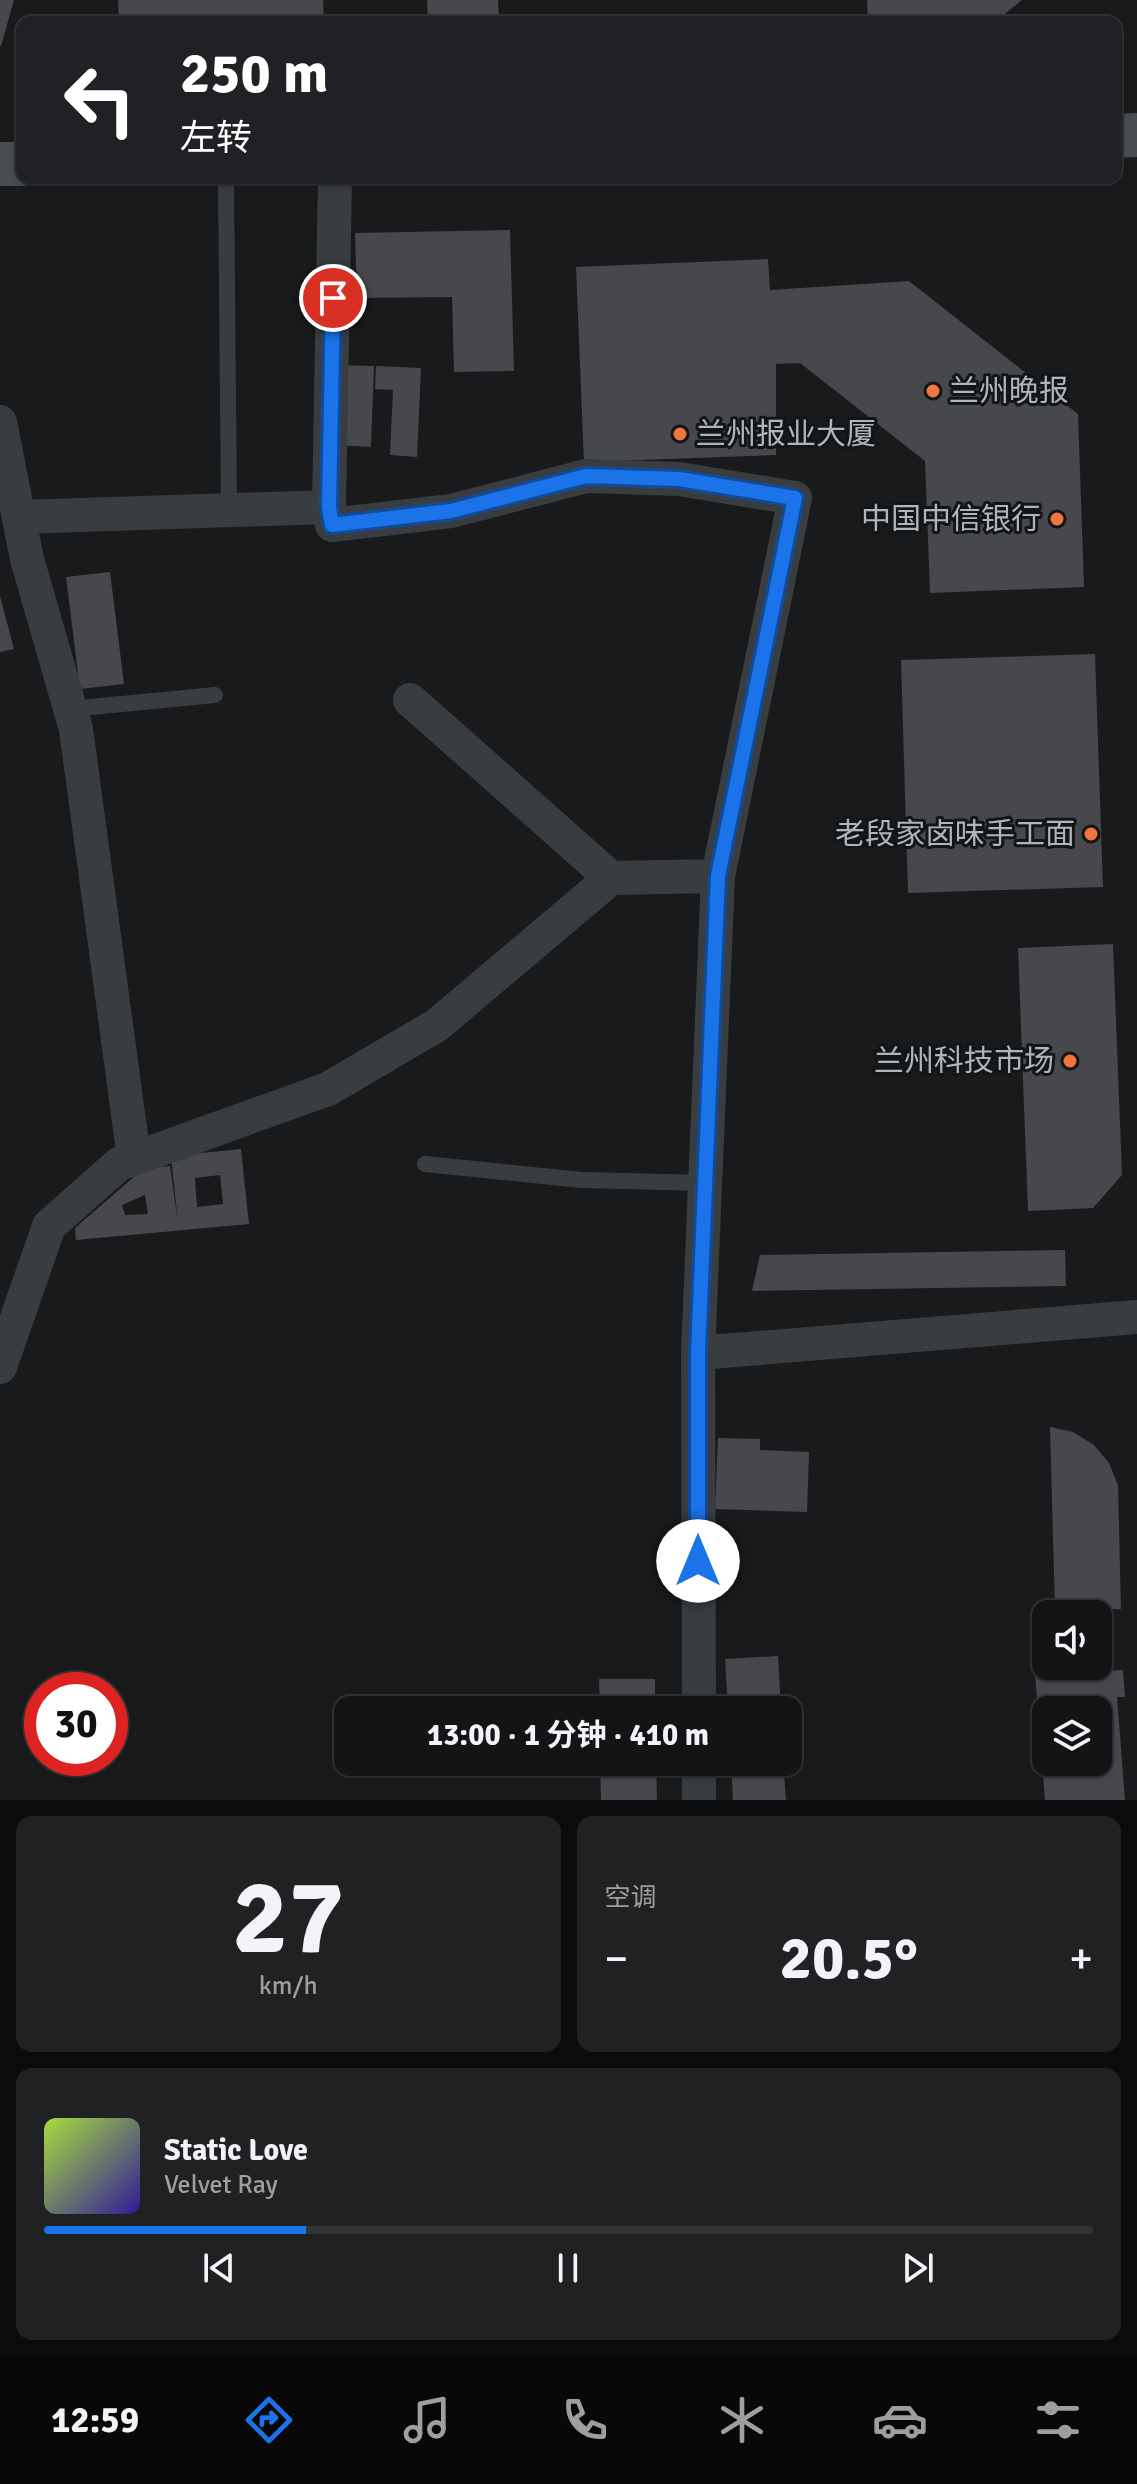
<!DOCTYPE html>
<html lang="zh">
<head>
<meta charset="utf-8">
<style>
	:root { --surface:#131415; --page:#202122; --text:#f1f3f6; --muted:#9d9ea0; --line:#323334; --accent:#1a73e8 }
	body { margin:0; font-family:Signika,"Noto Sans SC",sans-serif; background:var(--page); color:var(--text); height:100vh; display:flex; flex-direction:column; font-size:30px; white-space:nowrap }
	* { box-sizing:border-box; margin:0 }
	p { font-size:26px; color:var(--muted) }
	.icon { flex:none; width:44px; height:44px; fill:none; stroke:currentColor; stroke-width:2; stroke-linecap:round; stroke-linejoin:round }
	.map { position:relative; height:1800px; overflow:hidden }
	.side { display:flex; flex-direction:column; gap:16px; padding:16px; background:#0a0b0c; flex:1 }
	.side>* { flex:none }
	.banner { position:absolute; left:16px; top:16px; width:1106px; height:168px; border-radius:16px; box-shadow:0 2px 6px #0004,0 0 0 2px var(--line); background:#202124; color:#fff; overflow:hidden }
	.buttons { position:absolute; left:1032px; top:1600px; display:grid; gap:16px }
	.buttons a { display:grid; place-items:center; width:80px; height:80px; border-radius:16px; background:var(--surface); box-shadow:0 2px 6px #0004,0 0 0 2px var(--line); font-size:40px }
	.speed { position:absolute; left:24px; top:1672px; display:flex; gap:16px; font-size:40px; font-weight:700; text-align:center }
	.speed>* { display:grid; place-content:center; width:104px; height:104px; border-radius:50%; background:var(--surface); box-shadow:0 2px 6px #0004,0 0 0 2px var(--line); line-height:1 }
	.speed .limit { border:12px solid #d22; background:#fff; color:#111 }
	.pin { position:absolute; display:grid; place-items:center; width:68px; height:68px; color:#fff; margin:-34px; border:4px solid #fff; border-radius:50%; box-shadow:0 2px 8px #0007 }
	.me { position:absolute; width:88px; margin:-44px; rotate:0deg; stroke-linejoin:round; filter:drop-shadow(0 0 6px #0008) }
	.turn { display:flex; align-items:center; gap:28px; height:168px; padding:0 32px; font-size:36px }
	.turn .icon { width:104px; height:104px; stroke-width:2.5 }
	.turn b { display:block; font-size:56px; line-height:68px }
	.big { font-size:60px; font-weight:700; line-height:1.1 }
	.side .tile { flex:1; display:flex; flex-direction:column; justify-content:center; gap:12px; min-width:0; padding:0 28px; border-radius:16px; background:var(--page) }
	.side .dial { align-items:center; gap:0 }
	.dial b { font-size:104px; line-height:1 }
	.song { display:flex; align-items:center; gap:24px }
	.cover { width:96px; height:96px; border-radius:12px; background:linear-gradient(135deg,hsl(80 70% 55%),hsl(250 70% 35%)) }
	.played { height:8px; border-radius:4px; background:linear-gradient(90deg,var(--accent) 25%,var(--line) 25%) }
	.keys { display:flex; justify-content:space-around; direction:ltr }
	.heat { display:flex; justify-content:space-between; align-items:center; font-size:44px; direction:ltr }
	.side .tiles { flex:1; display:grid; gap:16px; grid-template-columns:1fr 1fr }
	.tile:last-child { grid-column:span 2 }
	.trip { position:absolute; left:334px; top:1696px; width:468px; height:80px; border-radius:16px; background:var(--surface); box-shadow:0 2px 6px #0004,0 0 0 2px var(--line); font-weight:700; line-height:80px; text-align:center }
	.menu { display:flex; height:128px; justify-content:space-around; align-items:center; background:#080808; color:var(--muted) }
	.menu .icon { width:56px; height:56px }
	.menu .selected { color:var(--accent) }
	.menu b { font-size:36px; color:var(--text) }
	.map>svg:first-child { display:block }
	.building { fill:#46484c; fill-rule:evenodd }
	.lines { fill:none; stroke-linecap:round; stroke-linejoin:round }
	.service { stroke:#3a3d40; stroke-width:16 }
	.minor { stroke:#3a3d40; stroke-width:34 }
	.secondary { stroke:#484d50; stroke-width:44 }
	.route-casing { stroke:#114b97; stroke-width:20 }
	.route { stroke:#1a73e8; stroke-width:14 }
	.poi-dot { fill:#ef773e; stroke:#141517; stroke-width:3 }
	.labels { text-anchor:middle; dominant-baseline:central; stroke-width:6; stroke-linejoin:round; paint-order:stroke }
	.poi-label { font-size:30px; fill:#acb6bb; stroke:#141517; text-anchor:end }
</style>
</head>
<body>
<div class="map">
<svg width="1137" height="1800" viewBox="0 0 1137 1800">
	<rect width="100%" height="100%" fill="#191a1c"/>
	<path class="building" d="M0,0H14L1,46H0Z
		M118,0H323L324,22H119Z
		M427,0H498L499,22H428Z
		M867,0H1022L995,22H868Z
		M510,230L514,371L454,372L452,297L357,298L355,233Z
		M768,259L770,290L909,281L1078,414L1084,587L930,593L925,461L800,363L776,364V455L584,462L576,267Z
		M335,365L374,366L371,447L332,445Z
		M376,366L421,368L417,457L390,455L393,390L375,389Z
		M110,572L124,684L80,689L66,577Z
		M0,596L14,649L0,652Z
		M1095,654L1103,887L908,893L901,660Z
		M1113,944L1122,1175L1093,1208L1028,1211L1018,948Z
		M241,1149L249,1224L76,1240L75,1228L143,1169L170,1166L178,1222L171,1156ZM220,1175L223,1204L197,1207L195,1178ZM145,1195L148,1214L125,1215L122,1205Z
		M1065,1250L1066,1286L752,1291L760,1255Z
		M1050,1427L1073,1432L1094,1445L1109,1463L1118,1485L1121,1609L1055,1611Z
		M718,1438L760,1439V1450L809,1452L807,1512L715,1509Z
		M778,1656L781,1710H728L725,1659Z
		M1098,1656H1105L1106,1671L1123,1670L1125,1697H1117L1125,1800H1045L1034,1661L1046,1660V1666H1098ZM1046,1710H1098V1762H1046Z
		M599,1679H655V1710H600Z
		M600,1762H656L657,1800H601Z
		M731,1762H783L786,1800H733Z"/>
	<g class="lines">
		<path class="service" d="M226,178L229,510
			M70,709L215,695
			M425,1164L582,1180L705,1183"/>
		<path class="minor" d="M335,178L329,507L332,525L451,511L586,476L679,479L795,498L718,876L698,1353L699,1710
			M0,422L27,559L76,729L134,1158
			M19,517L329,507
			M410,700L611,878L718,876
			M698,1353L1137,1317
			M0,1367L49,1226L119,1164L328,1089L437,1025L611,878
			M699,1762V1800"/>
		<path class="secondary" d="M1116,136L1137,135
			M0,164H22"/>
	</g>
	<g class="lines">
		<g class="route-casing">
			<path id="route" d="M333,298L329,507L332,525L451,511L586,476L679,479L795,498L718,876L698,1353V1561"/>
		</g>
		<use href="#route" class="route"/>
	</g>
	<g class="poi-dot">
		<circle cx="933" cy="391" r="8"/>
		<circle cx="680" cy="434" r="8"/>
		<circle cx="1057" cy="519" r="8"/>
		<circle cx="1091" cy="834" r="8"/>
		<circle cx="1070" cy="1061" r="8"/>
	</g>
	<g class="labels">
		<g class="poi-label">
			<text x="949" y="391" text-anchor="start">兰州晚报</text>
			<text x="696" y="434" text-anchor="start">兰州报业大厦</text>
			<text x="1041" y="519">中国中信银行</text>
			<text x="1075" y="834">老段家卤味手工面</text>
			<text x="1054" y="1061">兰州科技市场</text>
		</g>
	</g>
</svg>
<div class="buttons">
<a><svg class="icon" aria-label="sound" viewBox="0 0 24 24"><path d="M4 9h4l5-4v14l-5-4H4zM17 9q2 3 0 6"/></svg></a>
<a><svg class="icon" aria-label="layers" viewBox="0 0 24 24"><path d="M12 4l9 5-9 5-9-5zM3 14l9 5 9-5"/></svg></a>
</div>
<div class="speed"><div class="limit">30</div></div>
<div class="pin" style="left:333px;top:298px;background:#d93025"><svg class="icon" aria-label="arrive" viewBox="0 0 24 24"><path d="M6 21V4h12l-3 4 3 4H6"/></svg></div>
<svg class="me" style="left:698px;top:1561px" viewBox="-20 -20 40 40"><circle r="19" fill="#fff"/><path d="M0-13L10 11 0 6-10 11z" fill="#1a73e8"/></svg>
<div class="trip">13:00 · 1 分钟 · 410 m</div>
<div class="banner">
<div class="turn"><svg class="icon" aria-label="left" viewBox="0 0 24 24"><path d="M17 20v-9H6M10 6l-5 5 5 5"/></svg><div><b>250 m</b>左转</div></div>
</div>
</div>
<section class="side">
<div class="tiles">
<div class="tile dial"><b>27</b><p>km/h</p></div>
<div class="tile"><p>空调</p>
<div class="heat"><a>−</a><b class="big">20.5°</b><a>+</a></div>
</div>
<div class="tile">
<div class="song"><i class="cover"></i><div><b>Static Love</b><p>Velvet Ray</p></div></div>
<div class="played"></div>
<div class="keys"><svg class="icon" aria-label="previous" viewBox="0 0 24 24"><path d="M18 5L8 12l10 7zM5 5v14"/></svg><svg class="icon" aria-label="pause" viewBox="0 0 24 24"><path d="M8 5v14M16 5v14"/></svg><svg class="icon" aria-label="next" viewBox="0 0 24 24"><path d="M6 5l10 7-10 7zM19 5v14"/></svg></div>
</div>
</div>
</section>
<nav class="menu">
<b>12:59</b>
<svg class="icon selected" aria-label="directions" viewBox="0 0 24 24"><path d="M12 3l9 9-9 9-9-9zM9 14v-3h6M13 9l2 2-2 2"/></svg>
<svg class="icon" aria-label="music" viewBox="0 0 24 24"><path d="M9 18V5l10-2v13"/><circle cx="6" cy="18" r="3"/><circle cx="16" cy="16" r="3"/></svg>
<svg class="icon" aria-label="phone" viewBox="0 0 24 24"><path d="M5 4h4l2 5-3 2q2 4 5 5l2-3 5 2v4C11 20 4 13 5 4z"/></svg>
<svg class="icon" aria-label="climate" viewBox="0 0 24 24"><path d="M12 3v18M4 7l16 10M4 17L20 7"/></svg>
<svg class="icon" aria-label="car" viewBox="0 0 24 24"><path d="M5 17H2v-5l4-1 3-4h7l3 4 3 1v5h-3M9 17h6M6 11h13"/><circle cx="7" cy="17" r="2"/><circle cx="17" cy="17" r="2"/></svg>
<svg class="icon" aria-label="filters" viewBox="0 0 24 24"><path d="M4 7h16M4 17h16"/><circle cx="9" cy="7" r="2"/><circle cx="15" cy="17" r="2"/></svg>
</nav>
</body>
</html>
